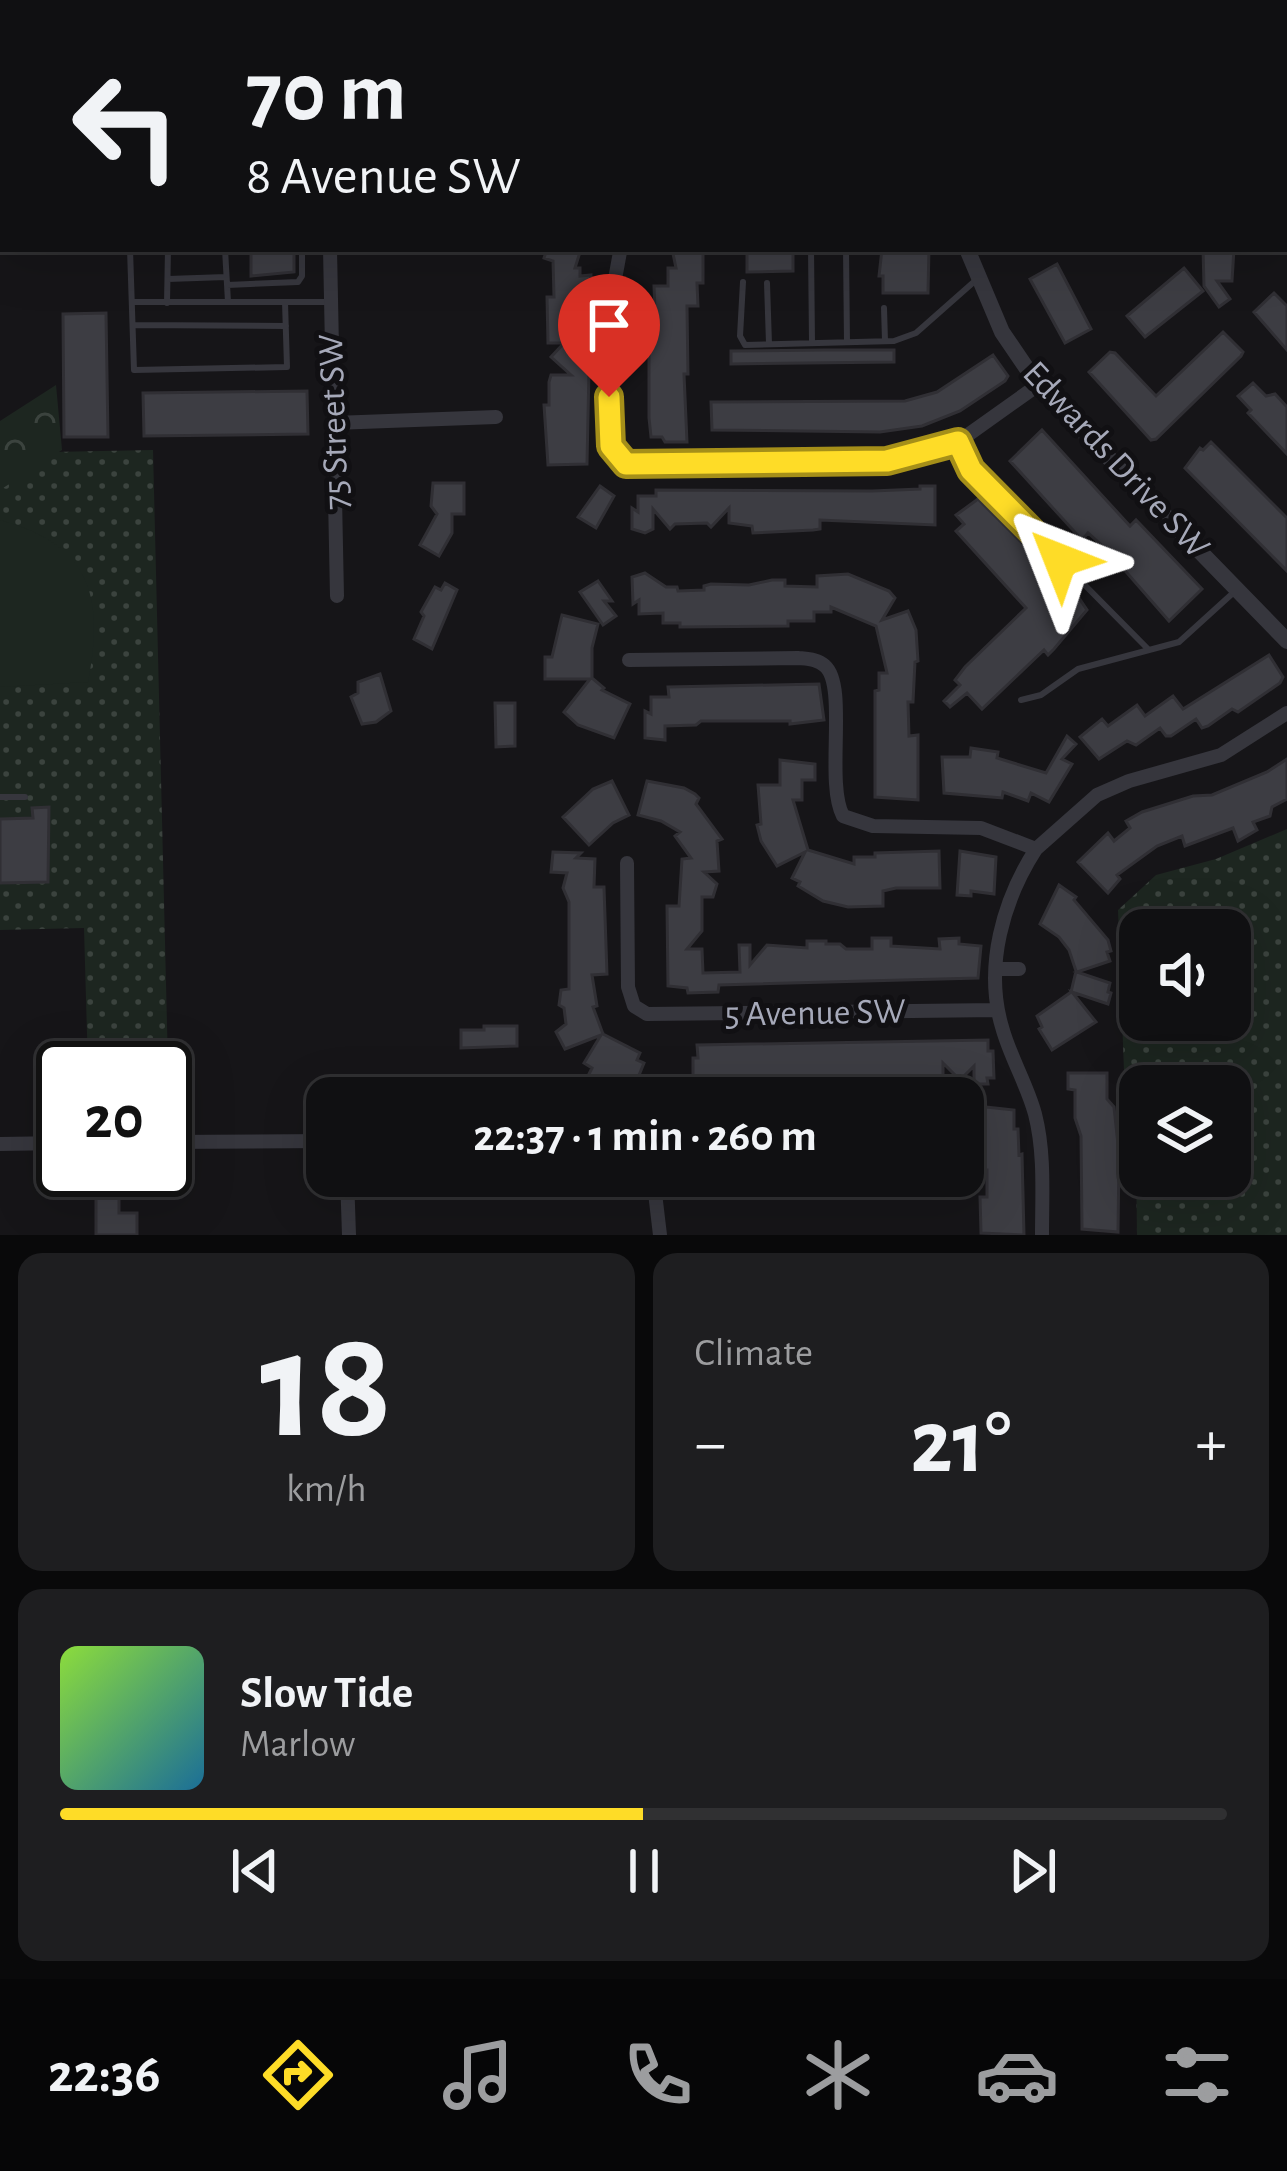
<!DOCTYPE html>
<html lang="en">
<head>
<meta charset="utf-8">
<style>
	:root { --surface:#101012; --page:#1e1e20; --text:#f1f3f6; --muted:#9c9d9f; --line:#303032; --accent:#fedc27 }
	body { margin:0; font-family:"Alegreya Sans",sans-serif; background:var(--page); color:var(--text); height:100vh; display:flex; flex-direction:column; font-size:45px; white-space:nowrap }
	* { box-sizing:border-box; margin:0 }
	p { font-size:39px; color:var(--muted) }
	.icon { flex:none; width:66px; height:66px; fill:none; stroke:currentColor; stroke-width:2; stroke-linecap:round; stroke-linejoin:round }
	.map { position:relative; height:1235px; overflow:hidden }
	.panel { display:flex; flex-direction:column; gap:18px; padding:18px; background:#09090a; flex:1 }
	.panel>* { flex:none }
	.banner { position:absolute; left:0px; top:0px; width:1287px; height:252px; box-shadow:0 12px 48px #0002,0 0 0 3px var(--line); background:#101012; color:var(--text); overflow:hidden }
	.fabs { position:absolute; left:1119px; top:909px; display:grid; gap:24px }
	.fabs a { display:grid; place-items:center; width:132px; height:132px; border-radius:24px; background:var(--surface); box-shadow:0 12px 48px #0002,0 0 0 3px var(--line); font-size:60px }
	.speed { position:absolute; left:36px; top:1041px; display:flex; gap:24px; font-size:60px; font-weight:700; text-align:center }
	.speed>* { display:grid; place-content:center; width:156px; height:156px; border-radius:50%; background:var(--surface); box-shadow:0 12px 48px #0002,0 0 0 3px var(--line); line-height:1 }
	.speed .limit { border:6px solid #111; border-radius:18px; background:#fff; color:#111 }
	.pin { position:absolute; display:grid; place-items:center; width:102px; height:102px; color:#fff; margin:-123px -51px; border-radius:50% 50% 50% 0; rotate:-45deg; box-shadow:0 0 12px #0007 }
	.pin .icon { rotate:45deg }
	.me { position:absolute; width:132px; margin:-66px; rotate:315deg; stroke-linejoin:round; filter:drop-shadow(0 0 9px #0008) }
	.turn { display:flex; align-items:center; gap:42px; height:252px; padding:0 48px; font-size:54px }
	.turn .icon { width:156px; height:156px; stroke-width:2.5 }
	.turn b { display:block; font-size:84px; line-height:102px }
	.big { font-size:90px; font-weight:700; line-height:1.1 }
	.panel .card { flex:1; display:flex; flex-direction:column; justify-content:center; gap:18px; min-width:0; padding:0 42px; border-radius:24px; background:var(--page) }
	.panel .dial { align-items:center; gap:0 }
	.dial b { font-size:156px; line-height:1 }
	.song { display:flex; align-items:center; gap:36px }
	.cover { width:144px; height:144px; border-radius:18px; background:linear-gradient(135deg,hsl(90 70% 55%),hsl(200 70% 35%)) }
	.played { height:12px; border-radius:6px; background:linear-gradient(90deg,var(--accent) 50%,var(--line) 50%) }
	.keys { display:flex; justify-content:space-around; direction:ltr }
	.heat { display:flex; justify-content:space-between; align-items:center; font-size:66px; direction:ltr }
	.panel .tiles { flex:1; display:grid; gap:18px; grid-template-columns:1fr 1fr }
	.card:last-child { grid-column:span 2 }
	.trip { position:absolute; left:306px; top:1077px; width:678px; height:120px; border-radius:24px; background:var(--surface); box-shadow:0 12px 48px #0002,0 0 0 3px var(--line); font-weight:700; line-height:120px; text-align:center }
	.dock { display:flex; height:192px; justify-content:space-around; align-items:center; background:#060607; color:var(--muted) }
	.dock .icon { width:84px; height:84px }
	.dock .on { color:var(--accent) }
	.dock b { font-size:54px; color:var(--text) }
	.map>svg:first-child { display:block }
	.green { fill:url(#green-dots); fill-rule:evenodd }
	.forest { fill:url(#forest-crowns) }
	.pitch { fill:#1d2620 }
	.water { fill:#2b313c }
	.building { fill:#3d3d43; stroke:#302f34; stroke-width:3 }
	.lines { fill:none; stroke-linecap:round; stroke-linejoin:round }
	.service { stroke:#36363d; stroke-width:6 }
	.minor { stroke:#36363d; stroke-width:14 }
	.tertiary { stroke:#36363d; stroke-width:16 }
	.secondary { stroke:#44454d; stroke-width:18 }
	.route-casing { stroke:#a58f19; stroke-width:30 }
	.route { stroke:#fedc27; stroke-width:21 }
	.labels { text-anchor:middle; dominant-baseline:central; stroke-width:10; stroke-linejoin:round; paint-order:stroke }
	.street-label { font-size:36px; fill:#a6a9b9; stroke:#111013 }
</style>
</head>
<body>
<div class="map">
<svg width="1287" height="1235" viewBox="0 0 1287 1235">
	<defs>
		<pattern id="green-dots" width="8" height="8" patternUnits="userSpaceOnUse" patternTransform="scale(3)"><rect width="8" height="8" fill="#1d2620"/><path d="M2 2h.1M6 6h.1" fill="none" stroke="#3b433e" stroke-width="1.8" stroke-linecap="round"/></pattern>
		<pattern id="forest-crowns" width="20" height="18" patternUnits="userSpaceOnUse" patternTransform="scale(3)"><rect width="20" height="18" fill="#1d2620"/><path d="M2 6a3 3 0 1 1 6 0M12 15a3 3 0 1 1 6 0" fill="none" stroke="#3b433e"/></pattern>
	</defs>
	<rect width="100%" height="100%" fill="#161518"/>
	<path class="green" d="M153,450L169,1107H165V1068H88L84,928L0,930V453Z
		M1287,829V1235H1137L1136,1157L1124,1071L1118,910L1156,875L1216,859ZM1140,930H1230V1020H1140ZM1140,1086H1230V1176H1140Z"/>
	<path class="forest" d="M56,385L62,450L0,490V421Z"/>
	<path class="pitch" d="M0,520C92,545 104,598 88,682L0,687Z"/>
	<path class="water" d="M0,0H479L3,3V18Z"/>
	<path class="building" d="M251,249H294V272L251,276Z
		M547,249H581L575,268H580V276L591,275L587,464L548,465L544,405H549V382L551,375H571L551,357L564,343H548L547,297H554L553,261L544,258Z
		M672,249H703V283H697L698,306H687L688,374H684L687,442H665L662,437H651L649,418V312H655L654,286H668V268H676Z
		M747,249H793V271L747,272Z
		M882,249H929L928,293H883V276H879Z
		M1203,249H1234L1232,281H1217L1230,299L1219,307L1204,286Z
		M1057,264L1091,329L1065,343L1030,279Z
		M1184,268L1203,291L1145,337L1127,316Z
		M1274,293L1287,306V350L1254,312Z
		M106,313L108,437H64L63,314Z
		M1223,332L1243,352L1241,356L1156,439L1151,440L1089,372L1110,352L1115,353L1156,396Z
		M824,350H894V362L731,364V351Z
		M993,355L1008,376L1005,381L960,411L922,426L880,432L712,430L711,402L905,401L937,392Z
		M1253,383L1266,396L1275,394L1287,407V454L1248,413L1251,410L1238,396Z
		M307,391L308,434L144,436L143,393Z
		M1042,430L1130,526L1136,520L1202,589L1169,621L1107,550L1088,533L1082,540L1010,461Z
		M1211,442L1287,518V571L1185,468L1200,448L1203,450Z
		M433,483H464V514H452V533L439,556L420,545L437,514L431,506Z
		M600,486L614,496L596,528L578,517Z
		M920,486H935V525L820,520V529L813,530L753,533L752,526L729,523V508L711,527L707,523L675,524L670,529L653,509V529L645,533L632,529V508L638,512V496H656V490L872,491L920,489Z
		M978,499L1063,584L1067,580L1087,610L1054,649L1048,655L1044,650L982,709L967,693L950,707L944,701L960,685L955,680L965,667L1026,608L956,531L964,524L956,515Z
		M645,573L666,587H677L678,591L704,590V586L711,584L749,585L772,580H785V586L817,587V576L848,574L889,591L895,598L882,620L908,611L916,630L918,661L915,662L913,702H908L909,736L918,735V800L875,797V691L879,690V673H887L876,626L831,607V612H814V621H788V626L680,627V623H663V613L639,614V600L633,604L632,577Z
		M598,581L612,601H604L616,616L603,625L580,592Z
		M445,583L457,590L432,649L414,639L424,616L421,612L435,587L441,590Z
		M562,615L598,624L592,648V678L604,688L602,690L630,704L614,738L578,725L564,712L590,679H545V657H552Z
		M1269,655L1283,677L1280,683L1238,712L1232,709L1208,726L1202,728L1196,719L1171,736H1166L1160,728L1136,745L1127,741L1099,759L1080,737L1102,719L1108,726L1137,705L1145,716L1173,696L1183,709Z
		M380,674L391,711L376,722L362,724L351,697L358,693V682Z
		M819,684L824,720L790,724V721H701L696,725L665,726V740L645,738V711L651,714V697H669L668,687Z
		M495,703H515V746L496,747Z
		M1067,736L1076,744L1062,759L1072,764L1049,802L1031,793L1028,801L1003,792L1002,798L944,793L942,757H970L971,748L998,752L997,758L1046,773Z
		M1287,759V799L1272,807L1270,816L1253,822L1257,830L1238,841L1233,828L1185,846L1182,836L1157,846L1117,875L1120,879L1108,893L1078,862L1108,833L1114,841L1130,828L1126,821L1142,812L1193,796L1212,795L1267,772Z
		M780,760L815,764V780H802V800H793L808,850L854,864V857H875V853L939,851L940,888H896L883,891V906L848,907L823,901L798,886L800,882L792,878L805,852L777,866L761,841L757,825L761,824L758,785H780Z
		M612,781L629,815L613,823L589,845L563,817L593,789Z
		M647,781L684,788L695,794L699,798L696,804L722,839L717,841L719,871L704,872L717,884L713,897H702V931L687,949H702L703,973L740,972L739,945H750V965L767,945L807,948V941H826V944H840L846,949H872V938H891V946L940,949L939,939L959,938V944L981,946L978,978L719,985L718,992L688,993L687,988L668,986L667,906H679L682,859L691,858L675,836L680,832L661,821L638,815Z
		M49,807L48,882L0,883V819L33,818L32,808Z
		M960,851L996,857L994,894L971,891V896L957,895Z
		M553,852L581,853L576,858L595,859L594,887H604L607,974L592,975L597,1006L593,1007L603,1034L640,1053L637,1060L644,1063L630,1097L589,1074L592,1068L584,1063L601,1035L565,1049L556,1032L566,1024L564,1008L559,1005L561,990L569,989V902L563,888L567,873L551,872Z
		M1059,885L1076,897L1074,900L1108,940L1111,951L1107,952L1110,961L1077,972L1110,983L1108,992L1111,993L1108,1004L1072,992L1096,1022L1052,1050L1039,1029L1042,1027L1037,1016L1071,992L1076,971L1069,950L1059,937L1040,924Z
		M484,1026H517V1046L461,1048V1030H484Z
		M988,1040V1051H993L994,1078H987L988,1084H974V1066L960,1080L943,1063V1080H916V1086H904V1080L807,1086V1081H774L763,1082L764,1089H752V1081L715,1082V1088L693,1089V1058H698L697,1045Z
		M1068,1073H1107V1099L1114,1107L1118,1144L1126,1146V1160H1119L1118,1232L1082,1229L1081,1136L1075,1118V1090L1068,1089Z
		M977,1106L1014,1110V1129H1018L1019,1155L1022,1154L1024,1235L981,1233L980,1197H987V1170H982V1127H971V1113H977Z
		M96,1198H119V1213H137V1235H96Z"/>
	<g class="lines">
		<path class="service" d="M1098,3V0
			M1284,37H1287
			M130,249L134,370L287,367L285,302
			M225,249L228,302
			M811,249L812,341
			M846,249L847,342
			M168,279L226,277
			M743,282L740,336L745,345L894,341L916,333L976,280
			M767,283L769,344
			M227,285L298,282L302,276V249
			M133,302H327
			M167,303L168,249
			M884,308L885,341
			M134,325L286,326
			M958,442L971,470L1148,649
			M1021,700L1041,695L1078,669L1179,642L1233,593
			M0,797H25"/>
		<path class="minor" d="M330,249L337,596
			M620,252L611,301L609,434L613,452L626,464L861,462L914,456L958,442L1038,385
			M334,423L496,417
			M629,660L798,658C808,659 818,659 825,666C848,686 825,782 843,816L873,826L981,828L1036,849L1097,795L1129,781L1221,755L1287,713
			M1036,849C1003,900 984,967 1002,1027C1010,1057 1027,1084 1035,1114C1045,1153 1042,1195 1042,1235
			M627,863L628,987L634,1006L647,1014L998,1010
			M996,969H1019
			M165,1142L327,1141
			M0,1144L63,1143
			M347,1176L349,1235
			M653,1176L660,1235"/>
		<path class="tertiary" d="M974,0V3
			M950,3L951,0
			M967,249L1002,332L1038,385L1287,641"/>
		<path class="secondary" d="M1284,81H1287
			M0,103H3
			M1284,121H1287
			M0,135H3"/>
	</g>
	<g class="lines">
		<g class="route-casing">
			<path id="route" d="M609,397L611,446L626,464L887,461L958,442L971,470L1060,560"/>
		</g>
		<use href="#route" class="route"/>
	</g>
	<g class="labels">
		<g class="street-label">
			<text transform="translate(334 422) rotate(-92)">75 Street SW</text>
			<text transform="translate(1116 460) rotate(47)">Edwards Drive SW</text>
			<text transform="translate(815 1013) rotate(-1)">5 Avenue SW</text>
		</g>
	</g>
</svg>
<div class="fabs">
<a><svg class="icon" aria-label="sound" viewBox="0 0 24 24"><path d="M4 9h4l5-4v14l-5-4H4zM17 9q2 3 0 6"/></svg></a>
<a><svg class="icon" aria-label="layers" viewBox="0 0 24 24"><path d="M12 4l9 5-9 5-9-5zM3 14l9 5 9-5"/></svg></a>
</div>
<div class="speed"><div class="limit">20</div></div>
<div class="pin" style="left:609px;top:397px;background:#d93025"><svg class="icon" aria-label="arrive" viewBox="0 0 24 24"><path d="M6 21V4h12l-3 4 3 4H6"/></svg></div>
<svg class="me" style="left:1060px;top:560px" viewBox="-20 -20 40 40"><path d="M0-17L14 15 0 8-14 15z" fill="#fedc27" stroke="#fff" stroke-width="4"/></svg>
<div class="trip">22:37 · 1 min · 260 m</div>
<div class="banner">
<div class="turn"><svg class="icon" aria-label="left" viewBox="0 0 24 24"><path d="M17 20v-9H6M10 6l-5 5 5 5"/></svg><div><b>70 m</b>8 Avenue SW</div></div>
</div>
</div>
<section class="panel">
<div class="tiles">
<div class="card dial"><b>18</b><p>km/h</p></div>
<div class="card"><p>Climate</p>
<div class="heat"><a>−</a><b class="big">21°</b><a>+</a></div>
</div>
<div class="card">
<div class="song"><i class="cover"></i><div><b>Slow Tide</b><p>Marlow</p></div></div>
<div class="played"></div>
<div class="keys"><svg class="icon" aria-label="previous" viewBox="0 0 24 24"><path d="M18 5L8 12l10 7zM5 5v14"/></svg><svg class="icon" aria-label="pause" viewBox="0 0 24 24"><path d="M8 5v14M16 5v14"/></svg><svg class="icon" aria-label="next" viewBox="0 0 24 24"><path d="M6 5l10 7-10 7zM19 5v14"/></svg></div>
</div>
</div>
</section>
<nav class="dock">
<b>22:36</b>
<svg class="icon on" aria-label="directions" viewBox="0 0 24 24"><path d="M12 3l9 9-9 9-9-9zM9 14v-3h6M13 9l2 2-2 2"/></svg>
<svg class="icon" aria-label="music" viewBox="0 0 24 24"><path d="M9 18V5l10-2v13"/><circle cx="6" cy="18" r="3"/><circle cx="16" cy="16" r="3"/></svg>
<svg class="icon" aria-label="phone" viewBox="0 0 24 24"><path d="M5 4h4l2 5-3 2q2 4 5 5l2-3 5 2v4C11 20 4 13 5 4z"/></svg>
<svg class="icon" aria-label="climate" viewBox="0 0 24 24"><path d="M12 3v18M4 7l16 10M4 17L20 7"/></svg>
<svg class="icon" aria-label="car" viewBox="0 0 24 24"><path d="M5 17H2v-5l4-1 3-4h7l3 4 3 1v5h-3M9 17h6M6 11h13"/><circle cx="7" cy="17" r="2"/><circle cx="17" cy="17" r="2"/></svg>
<svg class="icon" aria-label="filters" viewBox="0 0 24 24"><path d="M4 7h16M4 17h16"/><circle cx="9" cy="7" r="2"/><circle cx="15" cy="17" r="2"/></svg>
</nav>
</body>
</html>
